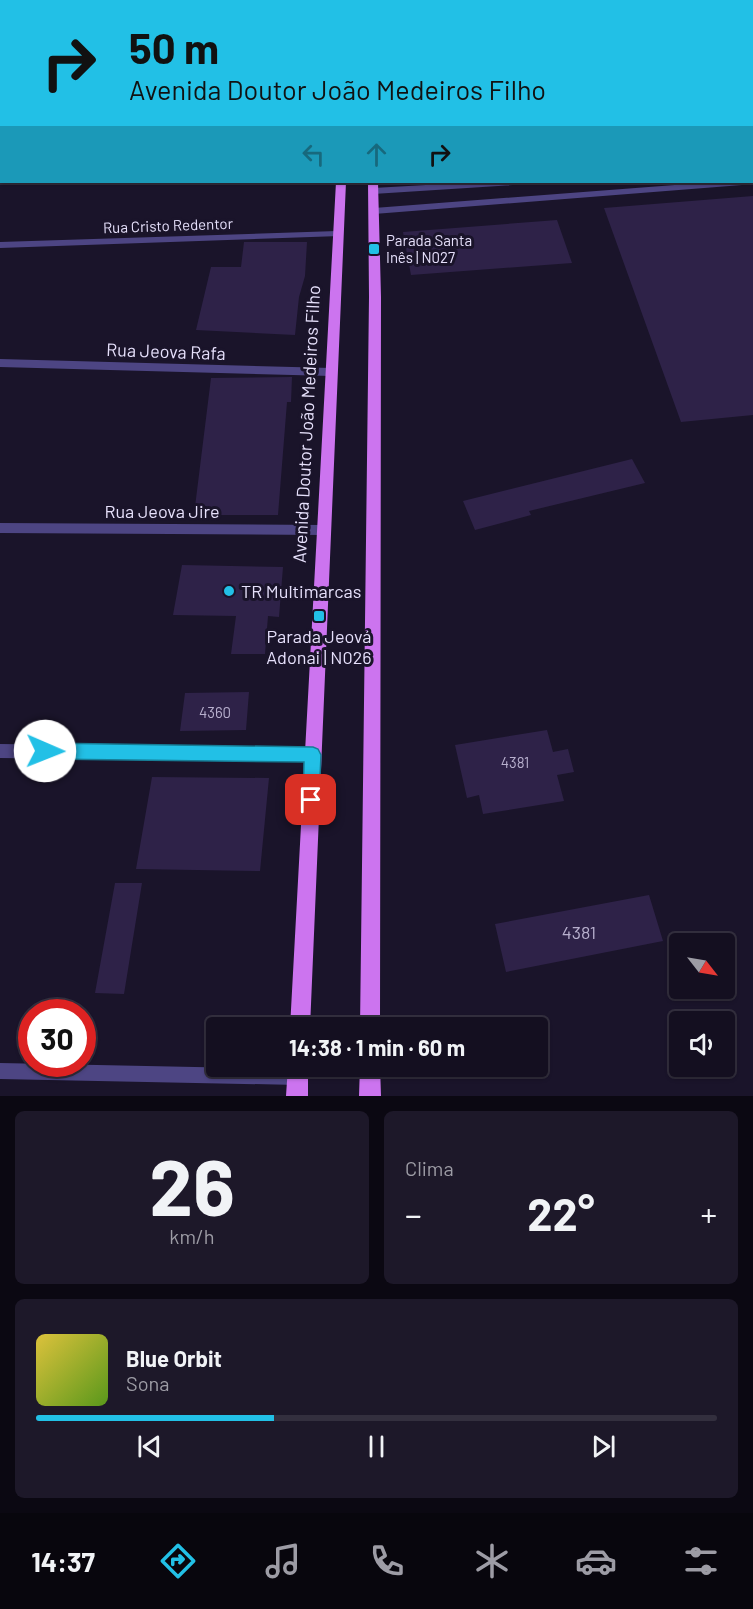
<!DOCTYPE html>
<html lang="pt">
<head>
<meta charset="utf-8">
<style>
	:root { --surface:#140f20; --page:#1d1829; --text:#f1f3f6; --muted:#9d9ca5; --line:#332f3e; --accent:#22c0e6 }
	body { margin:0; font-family:Barlow,sans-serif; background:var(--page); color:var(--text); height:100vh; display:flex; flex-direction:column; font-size:22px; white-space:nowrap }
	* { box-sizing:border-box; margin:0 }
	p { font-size:20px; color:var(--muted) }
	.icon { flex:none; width:33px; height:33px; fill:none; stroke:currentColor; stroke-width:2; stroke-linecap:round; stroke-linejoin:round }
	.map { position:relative; height:1096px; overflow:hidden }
	.sheet { display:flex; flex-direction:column; gap:15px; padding:15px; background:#0b0812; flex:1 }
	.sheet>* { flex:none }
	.top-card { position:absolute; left:0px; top:0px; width:753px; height:183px; box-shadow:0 2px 4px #0004,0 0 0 2px var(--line); background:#22c0e6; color:#111; overflow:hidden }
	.needle { width:39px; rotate:121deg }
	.fabs { position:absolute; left:669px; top:933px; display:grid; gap:12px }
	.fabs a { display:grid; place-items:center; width:66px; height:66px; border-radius:6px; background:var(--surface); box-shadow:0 2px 4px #0004,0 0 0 2px var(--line); font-size:30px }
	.speed { position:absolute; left:18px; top:999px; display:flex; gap:12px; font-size:30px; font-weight:700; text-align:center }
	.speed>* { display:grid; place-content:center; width:78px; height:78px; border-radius:50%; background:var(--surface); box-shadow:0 2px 4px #0004,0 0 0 2px var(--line); line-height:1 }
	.speed .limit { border:9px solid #d22; background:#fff; color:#111 }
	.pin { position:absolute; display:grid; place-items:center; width:51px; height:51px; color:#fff; margin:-26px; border-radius:12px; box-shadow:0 3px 9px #0006 }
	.me { position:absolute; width:66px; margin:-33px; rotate:91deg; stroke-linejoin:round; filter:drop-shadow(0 0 4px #0008) }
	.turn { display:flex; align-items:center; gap:21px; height:126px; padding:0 30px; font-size:27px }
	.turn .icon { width:78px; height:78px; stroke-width:2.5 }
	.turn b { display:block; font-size:42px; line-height:51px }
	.lanes { display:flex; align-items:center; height:57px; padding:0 30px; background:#0003; justify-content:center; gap:30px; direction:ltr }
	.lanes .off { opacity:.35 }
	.big { font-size:45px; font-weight:700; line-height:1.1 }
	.sheet .card { flex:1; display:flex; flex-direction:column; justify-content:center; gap:9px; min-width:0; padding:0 21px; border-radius:9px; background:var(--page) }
	.sheet .dial { align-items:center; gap:0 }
	.dial b { font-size:78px; line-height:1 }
	.song { display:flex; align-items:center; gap:18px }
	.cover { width:72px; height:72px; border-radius:9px; background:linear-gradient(135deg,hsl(50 70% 55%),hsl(90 70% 35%)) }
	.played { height:6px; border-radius:3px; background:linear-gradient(90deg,var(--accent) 35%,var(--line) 35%) }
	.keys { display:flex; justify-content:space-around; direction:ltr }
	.heat { display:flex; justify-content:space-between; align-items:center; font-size:33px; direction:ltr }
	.sheet .tiles { flex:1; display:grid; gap:15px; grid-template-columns:1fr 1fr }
	.card:last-child { grid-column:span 2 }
	.trip { position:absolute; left:206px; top:1017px; width:342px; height:60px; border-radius:6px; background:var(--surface); box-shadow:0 2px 4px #0004,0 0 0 2px var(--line); font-weight:700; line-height:60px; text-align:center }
	.tab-bar { display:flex; height:96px; justify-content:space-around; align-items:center; background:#08060d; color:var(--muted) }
	.tab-bar .icon { width:42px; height:42px }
	.tab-bar .active { color:var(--accent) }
	.tab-bar b { font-size:27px; color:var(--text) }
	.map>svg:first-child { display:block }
	.building { fill:#2e2248 }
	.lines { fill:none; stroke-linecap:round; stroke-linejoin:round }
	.minor { fill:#4d4583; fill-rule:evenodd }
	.primary { fill:#cc74ef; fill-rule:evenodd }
	.route { fill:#22c0e6; stroke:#167d96; stroke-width:1.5 }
	.poi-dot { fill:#22c0e6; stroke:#1a142a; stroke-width:2 }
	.labels { text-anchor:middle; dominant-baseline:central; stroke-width:6; stroke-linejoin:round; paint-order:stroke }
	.far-street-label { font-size:15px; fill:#e6e0fb; stroke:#1a142a }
	.far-poi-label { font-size:15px; fill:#e6e0fb; stroke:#1a142a; text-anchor:start }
	.number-label { font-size:15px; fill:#b8b0ce }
	.street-label { font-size:18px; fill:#e6e0fb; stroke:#1a142a }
	.poi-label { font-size:18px; fill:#e6e0fb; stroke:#1a142a; text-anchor:start }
	.near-number-label { font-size:18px; fill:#b8b0ce }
</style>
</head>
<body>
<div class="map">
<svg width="753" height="1096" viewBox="0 0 753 1096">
	<rect width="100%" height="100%" fill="#1a142a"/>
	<path class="building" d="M753,196V415L681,422L604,208Z
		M557,220L572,263L411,275L403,232Z
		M244,242H307L305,276L299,297L295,335L196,330L211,267H241Z
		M292,377L291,402H287L278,515H194L211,378Z
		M632,459L645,483L529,511L531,515L475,530L463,501Z
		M182,565L283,567L279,617L268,616L265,654H231L236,616L173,615Z
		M249,692L246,730L180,731L185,693Z
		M547,730L553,752L568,749L574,772L557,775L564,801L483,814L479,795L467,798L455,745Z
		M152,777L269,778L260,871L136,869Z
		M115,883H142L124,994L95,993Z
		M649,895L663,941L506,972L495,924Z"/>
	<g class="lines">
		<path class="minor" d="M45,0H53L45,2Z
			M178,0H186L178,2Z
			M566,0H574V2H566Z
			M734,0H742V2H734Z
			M752,23H753V30H752Z
			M0,71H2V75H0Z
			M752,163H753V169L752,168Z
			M752,178L753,184L749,183L748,182H752Z
			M479,182H517L513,185L373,194L369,191L373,188Z
			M714,182H746L742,185L374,214L370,211L374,208Z
			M337,231L340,232V236L0,248V242Z
			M0,359L331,368L336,372L331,376L0,367Z
			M0,523L323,525L327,526L329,530L327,534L323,535L0,533Z
			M0,744L313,748L318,750L320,755L318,760L313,762L0,758Z
			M0,1063L298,1069L304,1071L306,1077L304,1083L298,1085L0,1079Z"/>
		<path class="primary" d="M347,0H355V2H347Z
			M374,0H382V2H374Z
			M336,182H346L310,1028H290Z
			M368,182H378L381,297L380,1028H360L369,297Z
			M288,1066H308V1096H286Z
			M360,1066H380L381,1096H359Z"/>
	</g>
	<path class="route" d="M45,743L313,747L318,749L321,755L319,800L316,806L311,808L305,806L303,800L304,762L45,759L39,757L37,751L39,746Z"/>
	<g class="poi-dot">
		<rect x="368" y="243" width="12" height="12" rx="3"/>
		<circle cx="229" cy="591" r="6"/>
		<rect x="313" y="610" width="12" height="12" rx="3"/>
	</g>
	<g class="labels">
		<g class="far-street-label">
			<text transform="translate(168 225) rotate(-2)">Rua Cristo Redentor</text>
		</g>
		<g class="far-poi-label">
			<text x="386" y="240">Parada Santa<tspan x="386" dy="17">Inês | N027</tspan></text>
		</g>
		<g class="number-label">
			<text x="215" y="712">4360</text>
			<text x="515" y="762">4381</text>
		</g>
		<g class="street-label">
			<text transform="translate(166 351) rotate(2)">Rua Jeova Rafa</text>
			<text transform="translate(306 424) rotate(-87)">Avenida Doutor João Medeiros Filho</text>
			<text x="162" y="511">Rua Jeova Jire</text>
		</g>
		<g class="poi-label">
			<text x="241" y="591">TR Multimarcas</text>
			<text x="319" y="636" text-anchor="middle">Parada Jeová<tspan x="319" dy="21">Adonai | N026</tspan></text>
		</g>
		<g class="near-number-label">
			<text x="579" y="932">4381</text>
		</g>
	</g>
</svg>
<div class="fabs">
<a><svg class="needle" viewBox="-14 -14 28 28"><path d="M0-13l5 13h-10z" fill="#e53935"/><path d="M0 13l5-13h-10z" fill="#9d9ca5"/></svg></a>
<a><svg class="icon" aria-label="sound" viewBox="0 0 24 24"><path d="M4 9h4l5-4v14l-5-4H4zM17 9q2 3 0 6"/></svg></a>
</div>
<div class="speed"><div class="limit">30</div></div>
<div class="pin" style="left:311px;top:800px;background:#d93025"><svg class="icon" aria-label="arrive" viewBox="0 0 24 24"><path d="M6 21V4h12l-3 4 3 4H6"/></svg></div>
<svg class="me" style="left:45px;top:751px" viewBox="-20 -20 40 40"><circle r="19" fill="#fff"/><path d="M0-13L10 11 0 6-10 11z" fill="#22c0e6"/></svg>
<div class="trip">14:38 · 1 min · 60 m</div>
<div class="top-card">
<div class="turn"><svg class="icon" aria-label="right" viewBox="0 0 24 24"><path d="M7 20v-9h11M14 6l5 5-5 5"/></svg><div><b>50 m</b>Avenida Doutor João Medeiros Filho</div></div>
<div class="lanes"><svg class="icon off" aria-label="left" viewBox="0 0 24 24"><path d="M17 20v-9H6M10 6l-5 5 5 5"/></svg><svg class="icon off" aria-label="ahead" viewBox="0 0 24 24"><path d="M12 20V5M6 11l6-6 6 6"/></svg><svg class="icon" aria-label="right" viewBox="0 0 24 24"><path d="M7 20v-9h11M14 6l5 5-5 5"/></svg></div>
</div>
</div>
<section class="sheet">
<div class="tiles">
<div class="card dial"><b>26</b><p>km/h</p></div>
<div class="card"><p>Clima</p>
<div class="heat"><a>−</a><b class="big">22°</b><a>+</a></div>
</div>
<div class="card">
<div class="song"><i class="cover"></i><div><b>Blue Orbit</b><p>Sona</p></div></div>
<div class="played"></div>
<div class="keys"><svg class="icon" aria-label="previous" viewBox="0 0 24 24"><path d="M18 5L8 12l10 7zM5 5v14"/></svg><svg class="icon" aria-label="pause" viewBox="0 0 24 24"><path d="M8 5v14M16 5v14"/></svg><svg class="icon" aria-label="next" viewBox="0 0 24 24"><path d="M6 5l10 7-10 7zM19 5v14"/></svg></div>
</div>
</div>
</section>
<nav class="tab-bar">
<b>14:37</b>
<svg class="icon active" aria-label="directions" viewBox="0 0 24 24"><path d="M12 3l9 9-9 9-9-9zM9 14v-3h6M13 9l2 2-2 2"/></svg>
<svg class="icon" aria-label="music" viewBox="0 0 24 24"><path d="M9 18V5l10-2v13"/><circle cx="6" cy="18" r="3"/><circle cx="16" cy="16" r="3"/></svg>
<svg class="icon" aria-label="phone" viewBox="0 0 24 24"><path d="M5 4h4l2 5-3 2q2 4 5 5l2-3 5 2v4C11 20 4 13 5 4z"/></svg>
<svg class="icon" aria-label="climate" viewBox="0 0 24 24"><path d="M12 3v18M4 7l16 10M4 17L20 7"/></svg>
<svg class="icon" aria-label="car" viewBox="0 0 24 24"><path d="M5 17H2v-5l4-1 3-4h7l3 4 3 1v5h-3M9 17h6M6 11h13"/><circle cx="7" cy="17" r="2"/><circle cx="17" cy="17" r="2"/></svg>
<svg class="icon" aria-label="filters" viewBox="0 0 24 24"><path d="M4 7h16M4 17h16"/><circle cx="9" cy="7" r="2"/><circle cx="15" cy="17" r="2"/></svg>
</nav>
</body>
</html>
